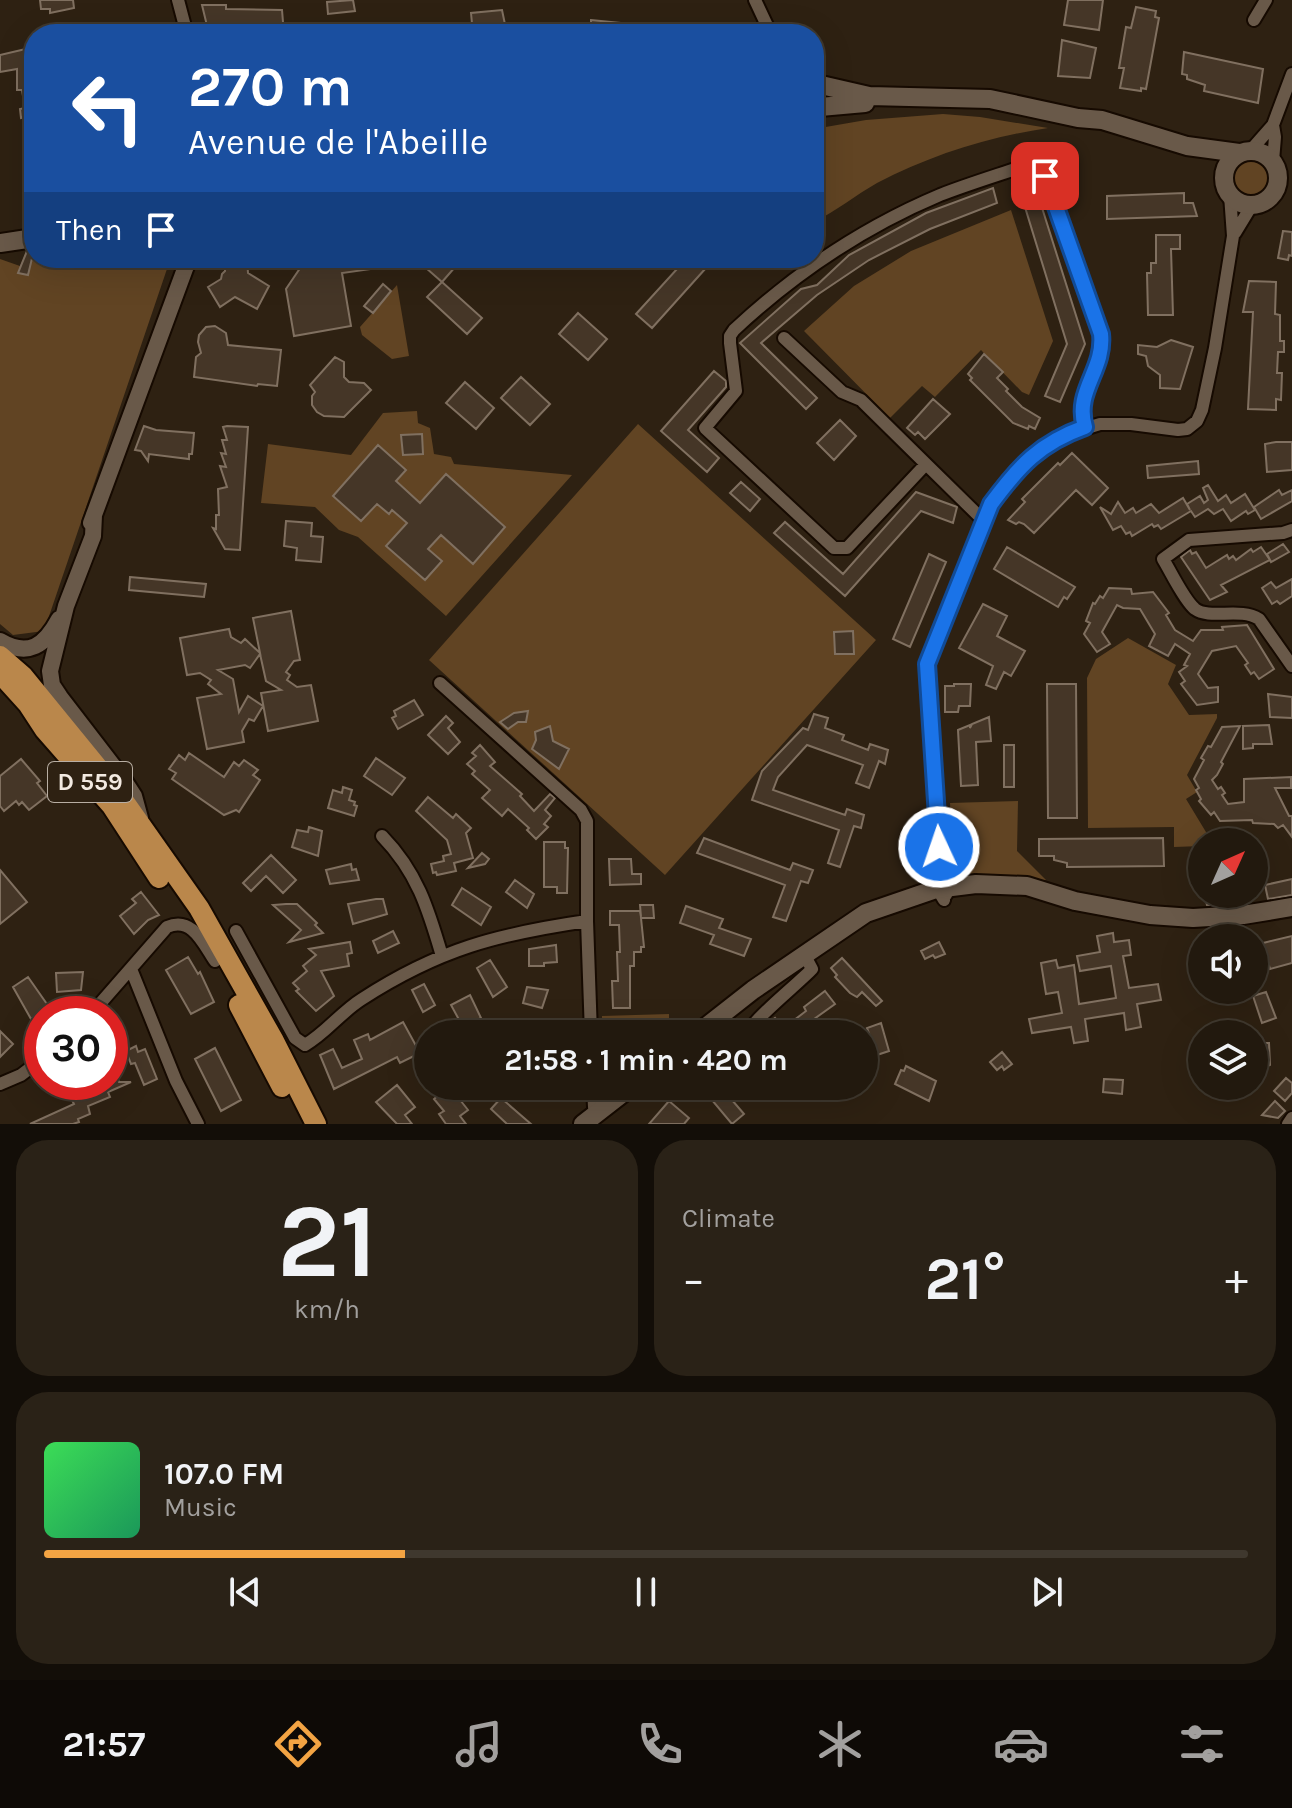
<!DOCTYPE html>
<html lang="en">
<head>
<meta charset="utf-8">
<style>
	:root { --surface:#22190e; --page:#2a2217; --text:#f1f3f6; --muted:#a2a09e; --line:#3f382e; --accent:#f3a443 }
	body { margin:0; font-family:Karla,sans-serif; background:var(--page); color:var(--text); height:100vh; display:flex; flex-direction:column; font-size:30px; white-space:nowrap }
	* { box-sizing:border-box; margin:0 }
	p { font-size:26px; color:var(--muted) }
	.icon { flex:none; width:44px; height:44px; fill:none; stroke:currentColor; stroke-width:2; stroke-linecap:round; stroke-linejoin:round }
	.map { position:relative; height:1124px; overflow:hidden }
	.details { display:flex; flex-direction:column; gap:16px; padding:16px; background:#130e08; flex:1 }
	.details>* { flex:none }
	.guide { position:absolute; left:24px; top:24px; width:800px; height:244px; border-radius:32px; box-shadow:0 8px 32px #0002,0 0 0 2px var(--line); background:#1a4fa0; color:#fff; overflow:hidden }
	.needle { width:52px; rotate:45deg }
	.buttons { position:absolute; left:1188px; top:828px; display:grid; gap:16px }
	.buttons a { display:grid; place-items:center; width:80px; height:80px; border-radius:50%; background:var(--surface); box-shadow:0 8px 32px #0002,0 0 0 2px var(--line); font-size:40px }
	.speed { position:absolute; left:24px; top:996px; display:flex; gap:16px; font-size:40px; font-weight:700; text-align:center }
	.speed>* { display:grid; place-content:center; width:104px; height:104px; border-radius:50%; background:var(--surface); box-shadow:0 8px 32px #0002,0 0 0 2px var(--line); line-height:1 }
	.speed .limit { border:12px solid #d22; background:#fff; color:#111 }
	.pin { position:absolute; display:grid; place-items:center; width:68px; height:68px; color:#fff; margin:-34px; border-radius:16px; box-shadow:0 4px 12px #0006 }
	.me { position:absolute; width:88px; margin:-44px; rotate:357deg; stroke-linejoin:round; filter:drop-shadow(0 0 6px #0008) }
	.turn { display:flex; align-items:center; gap:28px; height:168px; padding:0 32px; font-size:36px }
	.turn .icon { width:104px; height:104px; stroke-width:2.5 }
	.turn b { display:block; font-size:56px; line-height:68px }
	.then { display:flex; align-items:center; height:76px; padding:0 32px; background:#0003; gap:16px; font-size:30px }
	.big { font-size:60px; font-weight:700; line-height:1.1 }
	.details .widget { flex:1; display:flex; flex-direction:column; justify-content:center; gap:12px; min-width:0; padding:0 28px; border-radius:32px; background:var(--page) }
	.details .dial { align-items:center; gap:0 }
	.dial b { font-size:104px; line-height:1 }
	.song { display:flex; align-items:center; gap:24px }
	.cover { width:96px; height:96px; border-radius:12px; background:linear-gradient(135deg,hsl(130 70% 55%),hsl(150 70% 35%)) }
	.played { height:8px; border-radius:4px; background:linear-gradient(90deg,var(--accent) 30%,var(--line) 30%) }
	.keys { display:flex; justify-content:space-around; direction:ltr }
	.heat { display:flex; justify-content:space-between; align-items:center; font-size:44px; direction:ltr }
	.details .tiles { flex:1; display:grid; gap:16px; grid-template-columns:1fr 1fr }
	.widget:last-child { grid-column:span 2 }
	.trip { position:absolute; left:414px; top:1020px; width:464px; height:80px; border-radius:40px; background:var(--surface); box-shadow:0 8px 32px #0002,0 0 0 2px var(--line); font-weight:700; line-height:80px; text-align:center }
	.tabs { display:flex; height:128px; justify-content:space-around; align-items:center; background:#0e0a06; color:var(--muted) }
	.tabs .icon { width:56px; height:56px }
	.tabs .active { color:var(--accent) }
	.tabs b { font-size:36px; color:var(--text) }
	.map>svg:first-child { display:block }
	.green { fill:#614423 }
	.building { fill:#453627; stroke:#807060; stroke-width:2 }
	.lines { fill:none; stroke-linecap:round; stroke-linejoin:round }
	.minor-casing { stroke:#160a01; stroke-width:16 }
	.tertiary-casing { stroke:#160a01; stroke-width:20 }
	.secondary-casing { stroke:#160a01; stroke-width:22 }
	.primary-casing { stroke:#160a01; stroke-width:24 }
	.minor { stroke:#695949; stroke-width:12 }
	.tertiary { stroke:#695949; stroke-width:16 }
	.secondary { stroke:#695949; stroke-width:18 }
	.primary { stroke:#ba874b; stroke-width:20 }
	.route-casing { stroke:#114b97; stroke-width:20 }
	.route { stroke:#1a73e8; stroke-width:14 }
	.labels { text-anchor:middle; dominant-baseline:central; stroke-width:6; stroke-linejoin:round; paint-order:stroke }
	.shield { fill:#2e2112; stroke:#b8aea3; stroke-width:2 }
	.shield-label { font-size:24px; font-weight:bold; fill:#f3eae1 }
</style>
</head>
<body>
<div class="map">
<svg width="1292" height="1124" viewBox="0 0 1292 1124">
	<rect width="100%" height="100%" fill="#2e2112"/>
	<path class="green" d="M943,114L980,117L1048,128C988,137 931,155 877,183C856,195 836,211 814,222V129L866,120Z
		M1233 176a19 19 0 1 1 38 0a19 19 0 1 1-38 0Z
		M1011,210L1053,341L1029,395L1022,392L981,350L935,397L922,386L890,418L804,331L854,286L911,251Z
		M34,249V258H166L168,266L44,631L13,635L0,624V259L20,266L27,250Z
		M397,285L409,356L392,359L362,335L360,327Z
		M417,411L418,423L430,428L434,454L451,457L454,464L572,475L446,616L358,537L339,530L315,507L261,503L268,444L351,455L383,413Z
		M638,424L876,640L665,875L429,660Z
		M1128,638L1176,665L1168,684L1189,715L1217,714V718L1187,775L1197,792L1186,799L1212,842H1202V846L1174,847V827L1088,828L1087,678L1096,659Z
		M1018,801L1017,851L1046,880L954,878L950,803Z
		M669,1014V1034H602V1016Z"/>
	<path class="building" d="M40,0H73L74,8L50,13V9H41Z
		M353,0L355,11L328,14L327,2Z
		M1068,0H1103L1099,30L1064,25Z
		M202,5H226V9L282,10L284,34H209Z
		M1136,7L1156,11L1155,17L1159,18L1146,89L1141,88V91L1120,88L1124,68H1119L1126,27L1131,28Z
		M502,10L507,34H473L471,13Z
		M591,20L620,23V34L591,33Z
		M1062,40L1096,48L1090,78L1058,76Z
		M34,47V60L24,61L27,83L32,82L34,91V134H29L26,117L21,118L20,109L25,108L22,90H17V69L0,72V55Z
		M1184,52L1263,69L1258,103L1204,91L1205,85L1187,79V75L1182,74Z
		M1032,176L1085,344L1060,402L1045,396L1067,344L1017,181Z
		M993,188L997,203L930,229L869,260L817,295L761,343L817,398L806,409L740,343L801,289L817,285L849,255L926,213Z
		M1184,193V203H1193L1197,216L1107,219V196Z
		M1283,231L1292,232V256L1289,255L1288,260L1278,258Z
		M1156,235H1180V249H1171L1173,315H1148L1147,273H1151V263H1156Z
		M34,250L28,275L18,273L27,251Z
		M225,258H247L248,273L269,286L257,309L235,297L220,307L208,287L221,279L222,274L225,271Z
		M307,258H407V264L342,273L351,326L294,336L286,289Z
		M435,258H463L442,282L426,268Z
		M687,258H695L706,268L652,328L636,314Z
		M1249,281L1276,282L1275,314L1280,315V341H1284V352H1278L1277,373H1282L1281,400L1276,399V410L1248,409L1253,312H1243Z
		M442,282L482,318L467,334L427,297Z
		M383,284L391,291L373,313L364,306Z
		M578,313L607,339L588,360L559,334Z
		M215,326L226,333L228,345L281,350L277,386L258,384L257,386L194,377L196,357L201,353L198,342L199,335L206,327Z
		M1171,340L1193,347L1180,389L1160,388V375L1148,366L1146,356L1138,354V345L1157,347Z
		M984,354L1003,372L997,378L1008,389L1006,391L1022,407L1040,418L1035,429L1029,426L1028,429L1013,423L970,380L972,378L968,374Z
		M335,357L344,362V377L349,382L364,383L371,390L344,417L324,416L317,412L312,405V396L315,392L310,385Z
		M714,371L726,381V387L688,430L719,458L707,472L661,431Z
		M521,377L550,404L530,425L501,398Z
		M465,382L494,408L476,429L446,403Z
		M933,399L950,414L925,439L918,432L915,435L907,428Z
		M840,420L856,436L834,460L817,443Z
		M144,426L156,430L194,433L192,454H189V459L149,454L148,461L141,451L135,450Z
		M227,426L248,427L240,550L225,549L213,528L216,529V515H219L218,489L227,487L220,466L226,467L221,453L226,454L222,440H227L223,427Z
		M422,434L423,454L403,455L401,435Z
		M1276,442H1292V470L1267,472L1265,444Z
		M378,445L406,470L396,481L420,503L446,474L505,527L473,564L441,535L428,549L442,561L425,580L386,546L407,523L392,510L389,514L377,504L361,521L333,496Z
		M1072,453L1108,488L1092,505L1076,490L1034,533L1024,524L1019,522L1016,524L1008,520L1025,502L1022,499L1058,463L1060,465Z
		M1198,461L1199,474L1148,478L1147,466Z
		M741,482L760,499L750,511L730,493Z
		M1208,485L1218,501L1226,495L1231,503L1245,494L1255,510L1248,514L1246,511L1231,521L1223,509L1214,514L1208,509L1195,517L1191,511L1161,529L1158,525L1154,527L1152,524L1132,536L1130,532L1126,534L1121,526L1113,530L1100,507L1111,514L1118,502L1125,513L1133,508L1136,513L1151,504L1159,513L1183,498L1190,510L1187,504L1200,496L1204,503L1208,500L1203,488Z
		M1279,490L1282,495L1292,490V501L1261,519L1254,507Z
		M916,492L957,507L953,523L921,511L845,596L774,533L785,522L843,574Z
		M286,521L312,523L311,536L323,537L321,562L296,560L297,548L284,546Z
		M1283,544L1289,552L1271,562L1267,554Z
		M1007,547L1075,587L1067,599L1064,597L1058,607L994,569Z
		M1261,547L1270,560L1221,585L1227,592L1210,600L1181,557L1190,550L1192,554L1196,552L1206,568L1227,555L1229,559L1233,556L1236,560L1251,549L1253,552Z
		M929,554L946,562L910,647L893,639Z
		M130,577L206,584L204,597L129,590Z
		M1292,579V596L1280,604L1277,601L1272,604L1262,588L1271,582L1276,588Z
		M1109,588L1131,589L1132,594L1153,592L1169,613L1166,615L1175,630L1193,641L1201,630H1223L1222,627L1247,625L1274,669L1259,679L1254,672L1251,674L1245,665L1248,663L1236,646L1212,651L1198,674L1208,688L1218,687V702L1197,705L1181,684L1185,681L1179,672L1187,666L1184,665L1190,654L1175,644L1168,656L1149,646L1155,634L1140,609L1123,608L1117,605L1102,632L1110,644L1097,652L1084,634L1090,623L1086,621L1093,603L1095,604L1100,596L1103,598Z
		M983,604L1007,616L997,636L1025,651L1011,676L1004,672L996,689L986,685L993,666L959,648Z
		M291,611L300,660L294,661L286,672L290,675L287,680L297,687L311,685L318,721L268,731L261,693L281,690L266,681L260,654L250,668L245,665L218,670L233,679L239,712L248,696L263,706L254,721L249,719L242,731L244,742L207,749L197,698L221,694L208,684L211,680L200,673L187,675L180,638L229,629L231,637L241,643L245,639L260,653L253,618Z
		M853,631L854,654H835L834,632Z
		M954,684H971L970,706H959L958,712H945V686H954Z
		M1047,684H1076L1077,818H1048Z
		M1268,694L1292,697V718L1270,717Z
		M414,700L423,715L398,729L392,718L396,716L394,711Z
		M528,711L526,722H518L508,729L500,722L514,713Z
		M814,714L828,718L825,728L844,735L842,740L868,750L870,744L888,750L885,764L879,761L869,788L856,783L863,765L807,745L778,777L773,790L845,815L847,809L864,815L861,828L854,826L840,867L828,863L839,830L752,800L762,771L803,728L808,730Z
		M446,716L453,723L448,728L460,742L448,754L428,735Z
		M989,717L991,741L976,742L978,785L961,786L958,730L970,725V728L972,724Z
		M1269,725L1272,744H1253V748L1243,749V726Z
		M550,726L553,741L569,749L559,769L532,749L536,740L535,732Z
		M1240,726L1221,762L1223,764L1217,775L1212,780L1218,789L1221,787L1225,793L1222,795L1228,804L1244,802V779L1291,777V788H1275L1289,816H1292V837L1283,825L1278,828L1274,824L1253,823L1252,820L1220,821L1214,812L1211,815L1199,801L1201,799L1196,790L1199,788L1194,779L1204,760L1201,758L1208,746L1211,747L1222,727Z
		M480,745L495,762L490,766L522,794L520,796L534,811L550,794L555,798L545,810L551,816L544,824L548,827L536,839L527,830L529,828L508,809L502,816L482,798L490,790L472,774L475,771L467,764L476,756L472,753Z
		M1004,745H1014V787H1004Z
		M189,753L224,777L234,762L239,766L244,760L258,770L253,775L260,780L239,812L236,810L224,815L172,779L176,773L169,769L179,755L185,760Z
		M376,758L405,778L392,795L364,776Z
		M21,759L40,781L37,783L47,796L29,810L22,802L19,805L16,801L4,811L0,806V776Z
		M343,787L352,790L349,800L355,802L354,805L357,806L354,816L328,808L333,790L342,793Z
		M428,797L453,818L456,814L471,828L466,833L473,858L454,863L456,871L437,875L436,872L433,873L431,864L444,861L443,856L451,854L447,840L416,811Z
		M309,827L322,831L318,856L292,847L297,830L308,832Z
		M704,838L790,870L793,863L813,870L808,883L801,881L786,921L773,917L785,885L697,853Z
		M1163,838L1164,866L1067,867V863L1054,860V856H1039V839Z
		M544,842H565V848H568L567,893H557V887H544Z
		M482,853L489,859L485,864L468,868Z
		M271,855L296,880L283,893L266,876L251,891L243,883Z
		M609,859H631L632,874H641V884L610,885Z
		M351,864L352,870L356,869L359,880L330,884L326,870Z
		M0,870L27,902L0,924Z
		M1292,879V895L1268,899L1265,885Z
		M515,880L534,894L527,908L506,892Z
		M462,888L491,907L481,925L452,905Z
		M141,892L159,915L148,920L134,934L120,916L136,903L132,899Z
		M1219,894H1245L1247,902L1207,905L1205,897Z
		M376,899H383L387,914L353,924L348,904Z
		M286,904H297L317,923L315,925L323,933L289,942L301,930L273,905Z
		M640,905H653L654,918H641L644,947H641V952H634V966H630V1008H613L612,981H618L617,952H620L619,925H610V911H640L641,917Z
		M686,906L723,919L719,928L751,939L744,956L710,944L714,935L680,923Z
		M393,931L399,943L378,953L373,941Z
		M1113,933L1114,942L1129,940L1131,955L1123,956L1129,988L1158,984L1161,1000L1137,1004L1141,1027L1126,1030L1124,1013L1085,1019L1088,1041L1074,1043L1071,1027L1032,1033L1029,1019L1062,1013L1058,992L1046,994L1041,963L1056,960L1058,968L1074,965L1079,1004L1116,998L1111,966L1080,971L1077,956L1100,952L1097,936Z
		M1292,936V963L1270,969L1263,943Z
		M350,942L352,953L347,954L349,966L321,971L334,996L316,1011L296,991L299,989L293,983L307,971L303,966L316,955L309,949Z
		M939,942L945,954L935,958L933,955L925,959L921,951Z
		M556,945L557,962L544,963V966H529V949Z
		M188,957L198,974L200,972L214,1002L191,1014L166,970Z
		M842,958L882,1001L876,1006L862,992L857,997L850,993L835,977L837,975L831,968Z
		M490,960L507,987L493,997L477,968Z
		M83,972L81,990L57,992L56,973Z
		M28,977L49,1007L31,1019L13,987Z
		M424,984L435,1005L423,1012L412,990Z
		M527,987L548,990L542,1008L523,1003Z
		M825,991L835,1004L796,1032L789,1024L806,1011L804,1007Z
		M1266,992L1276,1018L1262,1023L1253,996Z
		M470,995L481,1018L463,1027L451,1005Z
		M775,1018L788,1034H761V1029Z
		M403,1022L420,1053L400,1063L397,1057L334,1089L320,1055L333,1049L342,1068L362,1059L354,1040L368,1034L370,1040Z
		M881,1023L889,1051L877,1055L867,1028Z
		M0,1031L13,1044L0,1057Z
		M1254,1043H1269L1270,1065L1254,1073Z
		M136,1046L138,1052L145,1049L157,1079L144,1085L135,1063L131,1064L126,1051Z
		M215,1048L241,1100L221,1111L195,1059Z
		M1002,1052L1012,1064L1004,1070L1002,1066L997,1070L990,1062Z
		M110,1062L119,1082H131L108,1092L110,1097L88,1106L90,1114L78,1119L79,1122L73,1124H30L74,1104L71,1098L95,1088L93,1082H110Z
		M906,1066L936,1081L929,1101L895,1084L901,1070L904,1071Z
		M1286,1078L1292,1083V1093L1285,1101L1274,1091Z
		M1104,1079L1123,1080L1122,1094L1103,1092Z
		M397,1085L415,1107L405,1115L412,1124H397L376,1102Z
		M684,1086H720L744,1114L732,1124L702,1088L691,1095Z
		M453,1091L468,1110L460,1116L466,1124H446L439,1114L444,1111L434,1099L441,1093L445,1098Z
		M501,1098L531,1124H507L491,1109Z
		M669,1101L689,1118L684,1124H649Z
		M1275,1101L1285,1111L1278,1118L1262,1115Z"/>
	<g class="lines">
		<g class="minor-casing">
			<path id="minor" d="M178,0L187,34
				M755,0L771,34
				M1254,20L1266,0
				M1251,150L1273,125L1292,74
				M1273,161L1275,137L1273,125
				M1235,233L1252,205
				M784,338L842,392L861,400L926,464
				M983,520L926,464L847,548H834L705,428L736,391L730,343V336L734,330C794,274 864,227 940,195C968,184 998,175 1027,165L1038,168L1045,176L1101,334C1104,369 1074,392 1085,427
				M1292,530L1283,533L1189,540L1163,559C1171,572 1184,600 1195,609C1210,620 1240,607 1259,619L1292,666
				M440,683L581,810L587,821V921L591,1034
				M382,836C417,872 428,908 442,956
				M941,854L949,887L946,895
				M944,900L935,885L939,826L927,664L983,520L991,504L1007,482L1048,443L1058,437L1100,424H1131L1178,430L1187,429L1197,421L1202,410L1215,348L1233,236L1230,195
				M236,931L295,1038L305,1045C326,1033 341,1012 362,999C439,949 498,934 587,921
				M131,969L176,1081L198,1124
				M91,1014L167,927C192,916 203,943 215,961
				M752,1034L750,1030C753,1020 801,981 812,969L804,954
				M0,1084L21,1075L42,1059
				M593,1086L594,1107L598,1113
				M1288,1124L1292,1118"/>
		</g>
		<g class="tertiary-casing">
			<path id="tertiary" d="M94,515L93,536L66,606L50,671L52,685L60,697L123,779L134,796L140,818
				M91,523L189,258
				M0,641C29,658 45,645 59,619"/>
		</g>
		<g class="secondary-casing">
			<path id="secondary" d="M821,85L869,96L990,99L1078,118L1102,120L1187,146L1239,153
				M820,107L865,103
				M1224 178a27 27 0 1 1 54 0a27 27 0 1 1-54 0Z
				M0,243L34,238
				M697,1034L753,990L866,913L936,889L976,884L1027,886L1075,901L1150,915L1193,918L1243,915L1292,907
				M583,1124L632,1086"/>
		</g>
		<g class="primary-casing">
			<path id="primary" d="M0,656L23,676L116,790L199,908L274,1041L316,1124
				M0,673L28,704L45,730L112,806L159,878
				M239,1005L282,1087"/>
		</g>
		<use href="#minor" class="minor"/>
		<use href="#tertiary" class="tertiary"/>
		<use href="#secondary" class="secondary"/>
		<use href="#primary" class="primary"/>
	</g>
	<g class="lines">
		<g class="route-casing">
			<path id="route" d="M939,847L927,664L991,504C1019,466 1040,443 1085,427C1074,391 1105,370 1101,334L1045,176"/>
		</g>
		<use href="#route" class="route"/>
	</g>
	<g class="labels">
		<rect class="shield" x="48" y="762" width="84" height="40" rx="6"/>
		<g class="shield-label">
			<text x="90" y="782">D 559</text>
		</g>
	</g>
</svg>
<div class="buttons">
<a><svg class="needle" viewBox="-14 -14 28 28"><path d="M0-13l5 13h-10z" fill="#e53935"/><path d="M0 13l5-13h-10z" fill="#a2a09e"/></svg></a>
<a><svg class="icon" aria-label="sound" viewBox="0 0 24 24"><path d="M4 9h4l5-4v14l-5-4H4zM17 9q2 3 0 6"/></svg></a>
<a><svg class="icon" aria-label="layers" viewBox="0 0 24 24"><path d="M12 4l9 5-9 5-9-5zM3 14l9 5 9-5"/></svg></a>
</div>
<div class="speed"><div class="limit">30</div></div>
<div class="pin" style="left:1045px;top:176px;background:#d93025"><svg class="icon" aria-label="arrive" viewBox="0 0 24 24"><path d="M6 21V4h12l-3 4 3 4H6"/></svg></div>
<svg class="me" style="left:939px;top:847px" viewBox="-20 -20 40 40"><circle r="17" fill="#1a73e8" stroke="#fff" stroke-width="3"/><path d="M0-11L8 9 0 5-8 9z" fill="#fff"/></svg>
<div class="trip">21:58 · 1 min · 420 m</div>
<div class="guide">
<div class="turn"><svg class="icon" aria-label="left" viewBox="0 0 24 24"><path d="M17 20v-9H6M10 6l-5 5 5 5"/></svg><div><b>270 m</b>Avenue de l'Abeille</div></div>
<div class="then">Then<svg class="icon" aria-label="arrive" viewBox="0 0 24 24"><path d="M6 21V4h12l-3 4 3 4H6"/></svg></div>
</div>
</div>
<section class="details">
<div class="tiles">
<div class="widget dial"><b>21</b><p>km/h</p></div>
<div class="widget"><p>Climate</p>
<div class="heat"><a>−</a><b class="big">21°</b><a>+</a></div>
</div>
<div class="widget">
<div class="song"><i class="cover"></i><div><b>107.0 FM</b><p>Music</p></div></div>
<div class="played"></div>
<div class="keys"><svg class="icon" aria-label="previous" viewBox="0 0 24 24"><path d="M18 5L8 12l10 7zM5 5v14"/></svg><svg class="icon" aria-label="pause" viewBox="0 0 24 24"><path d="M8 5v14M16 5v14"/></svg><svg class="icon" aria-label="next" viewBox="0 0 24 24"><path d="M6 5l10 7-10 7zM19 5v14"/></svg></div>
</div>
</div>
</section>
<nav class="tabs">
<b>21:57</b>
<svg class="icon active" aria-label="directions" viewBox="0 0 24 24"><path d="M12 3l9 9-9 9-9-9zM9 14v-3h6M13 9l2 2-2 2"/></svg>
<svg class="icon" aria-label="music" viewBox="0 0 24 24"><path d="M9 18V5l10-2v13"/><circle cx="6" cy="18" r="3"/><circle cx="16" cy="16" r="3"/></svg>
<svg class="icon" aria-label="phone" viewBox="0 0 24 24"><path d="M5 4h4l2 5-3 2q2 4 5 5l2-3 5 2v4C11 20 4 13 5 4z"/></svg>
<svg class="icon" aria-label="climate" viewBox="0 0 24 24"><path d="M12 3v18M4 7l16 10M4 17L20 7"/></svg>
<svg class="icon" aria-label="car" viewBox="0 0 24 24"><path d="M5 17H2v-5l4-1 3-4h7l3 4 3 1v5h-3M9 17h6M6 11h13"/><circle cx="7" cy="17" r="2"/><circle cx="17" cy="17" r="2"/></svg>
<svg class="icon" aria-label="filters" viewBox="0 0 24 24"><path d="M4 7h16M4 17h16"/><circle cx="9" cy="7" r="2"/><circle cx="15" cy="17" r="2"/></svg>
</nav>
</body>
</html>
